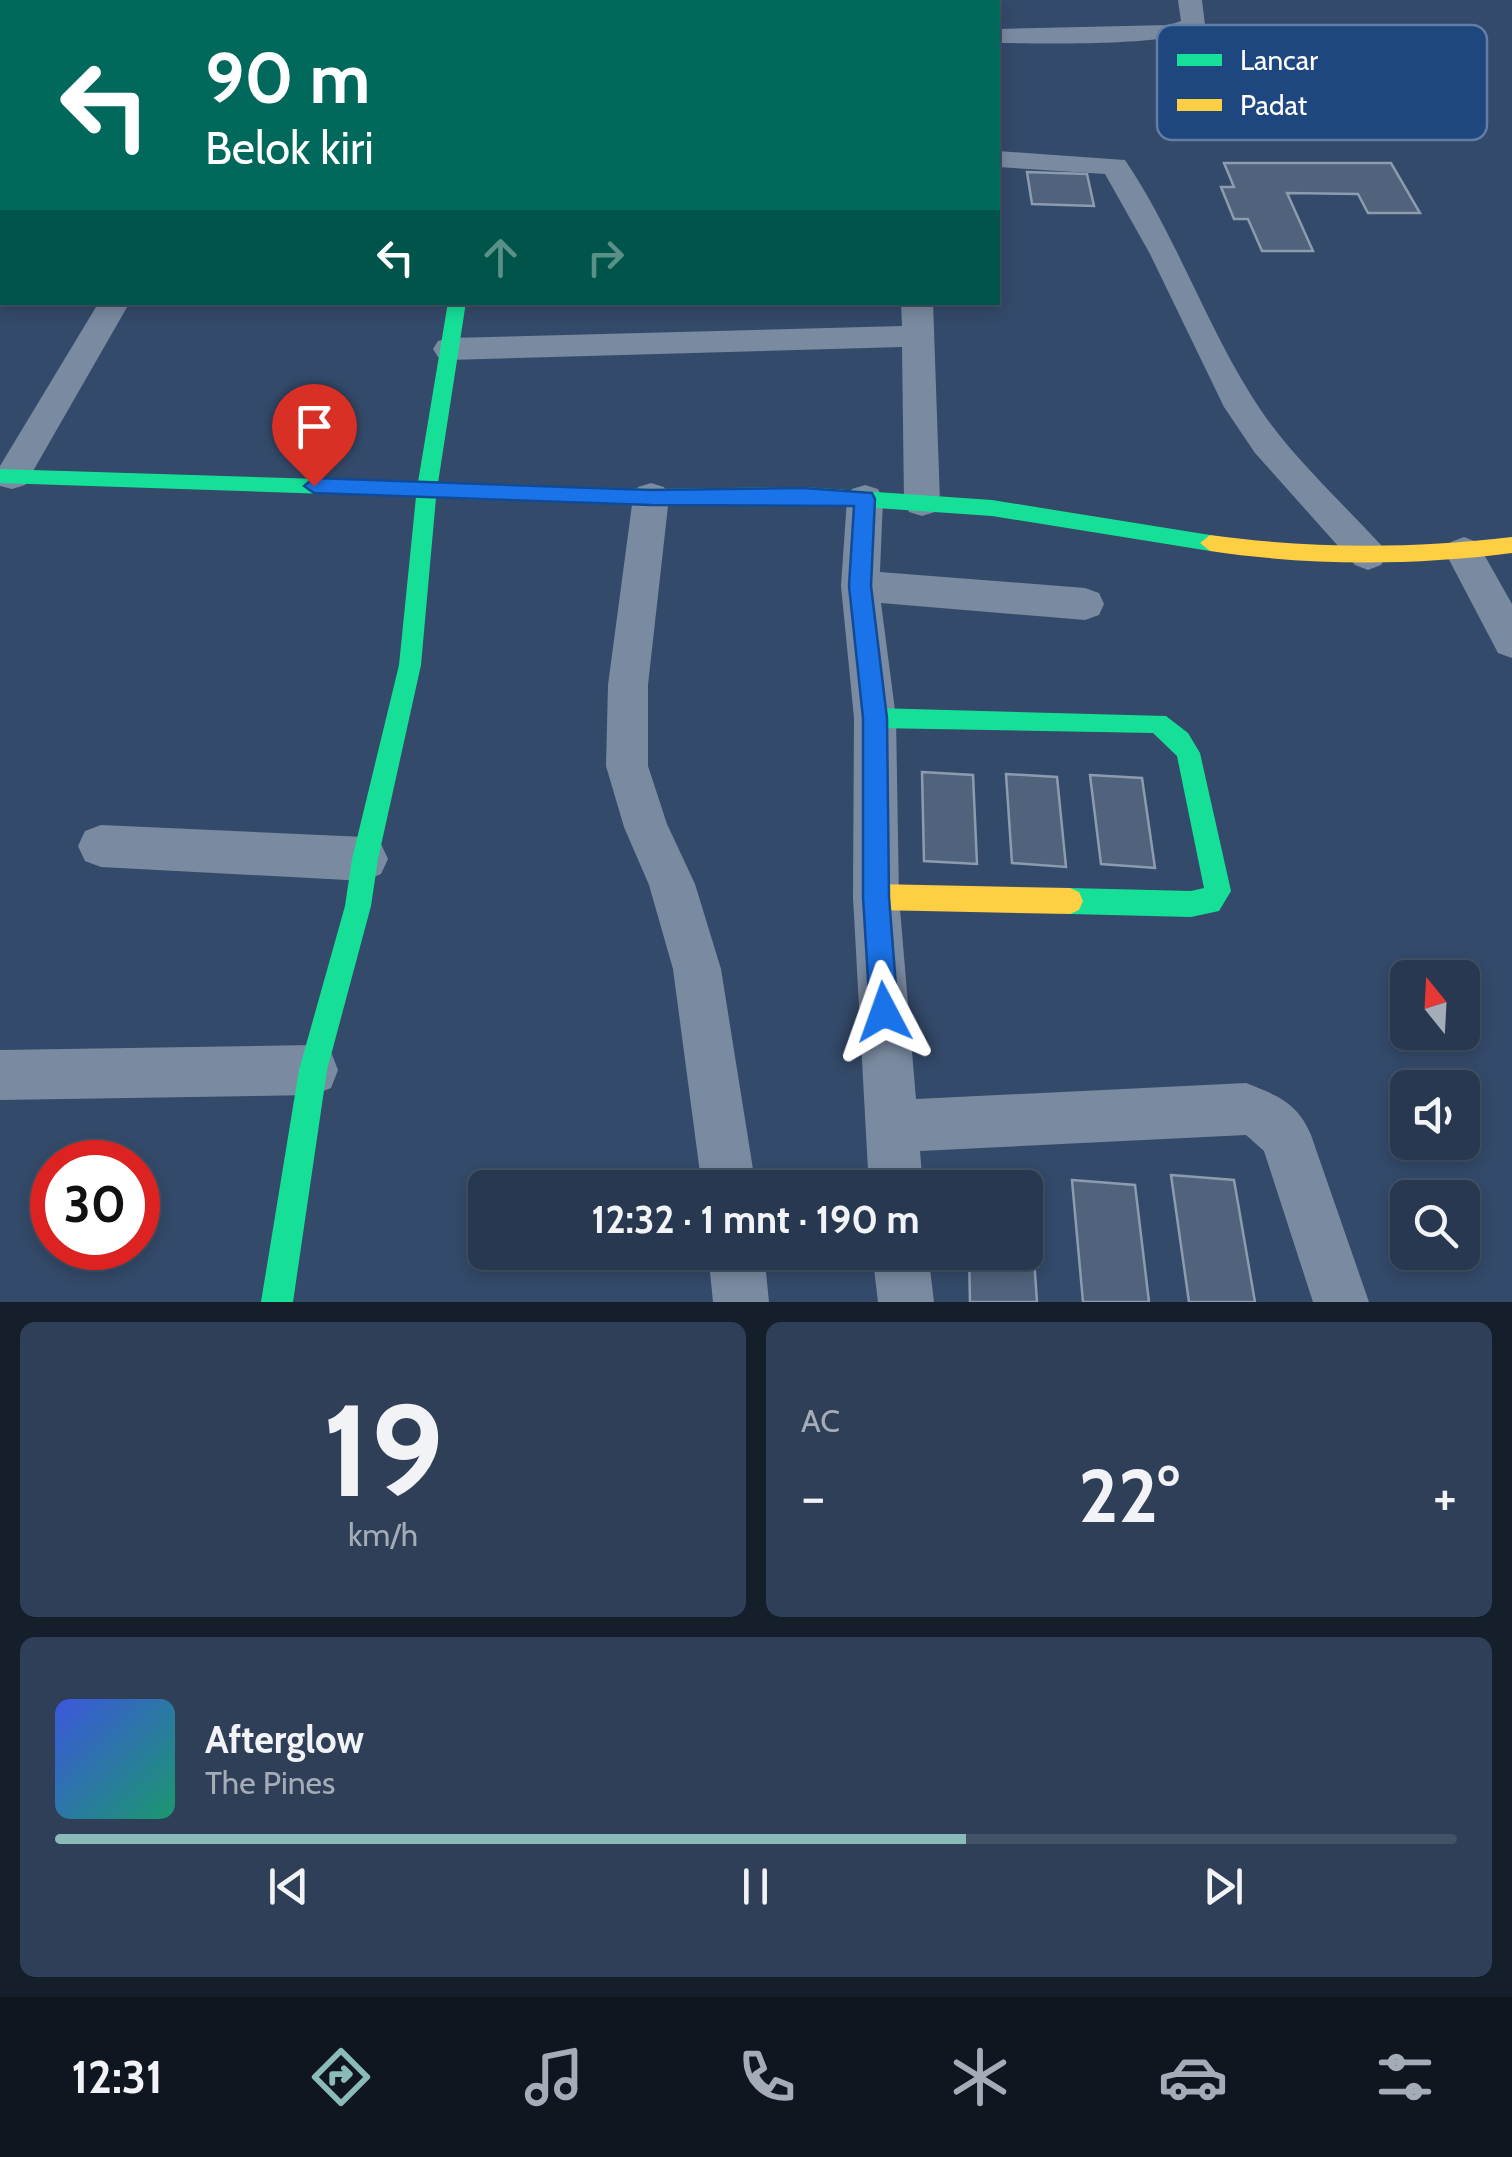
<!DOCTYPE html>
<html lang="id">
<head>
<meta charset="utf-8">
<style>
	:root { --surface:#273850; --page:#2f3f57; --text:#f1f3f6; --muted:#a4acb7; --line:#435267; --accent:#8bbbb9 }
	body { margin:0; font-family:Cabin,sans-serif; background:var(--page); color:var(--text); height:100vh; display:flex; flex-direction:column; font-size:38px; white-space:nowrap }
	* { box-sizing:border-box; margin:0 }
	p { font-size:32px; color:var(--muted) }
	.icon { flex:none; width:55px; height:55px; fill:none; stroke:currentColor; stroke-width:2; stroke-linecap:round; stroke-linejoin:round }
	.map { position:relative; height:1302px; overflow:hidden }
	.sheet { display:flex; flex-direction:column; gap:20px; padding:20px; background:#151f2c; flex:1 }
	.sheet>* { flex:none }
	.guide { position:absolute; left:0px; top:0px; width:1000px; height:305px; box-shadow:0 5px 15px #0003,0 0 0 2px var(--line); background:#00695c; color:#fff; overflow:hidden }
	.needle { width:65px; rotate:342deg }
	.tools { position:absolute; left:1390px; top:960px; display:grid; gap:20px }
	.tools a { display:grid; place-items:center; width:90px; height:90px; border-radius:15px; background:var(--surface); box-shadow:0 5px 15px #0003,0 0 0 2px var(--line); font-size:50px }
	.speed { position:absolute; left:30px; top:1140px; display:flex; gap:20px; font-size:50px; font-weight:700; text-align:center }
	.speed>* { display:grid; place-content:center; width:130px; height:130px; border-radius:50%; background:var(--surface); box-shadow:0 5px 15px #0003,0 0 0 2px var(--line); line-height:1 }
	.speed .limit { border:15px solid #d22; background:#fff; color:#111 }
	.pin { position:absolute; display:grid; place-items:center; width:85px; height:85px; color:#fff; margin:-102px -42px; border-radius:50% 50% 50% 0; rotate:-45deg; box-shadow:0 0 10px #0007 }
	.pin .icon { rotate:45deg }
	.me { position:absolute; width:110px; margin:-55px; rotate:356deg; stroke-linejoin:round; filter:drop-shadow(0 0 8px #0008) }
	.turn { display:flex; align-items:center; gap:35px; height:210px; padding:0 40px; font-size:45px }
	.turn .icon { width:130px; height:130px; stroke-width:2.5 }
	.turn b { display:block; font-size:70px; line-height:85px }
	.lanes { display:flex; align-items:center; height:95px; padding:0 40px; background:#0003; justify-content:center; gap:50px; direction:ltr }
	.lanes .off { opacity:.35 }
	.big { font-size:75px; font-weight:800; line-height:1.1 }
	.sheet .tile { flex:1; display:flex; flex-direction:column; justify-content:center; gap:15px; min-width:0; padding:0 35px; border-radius:15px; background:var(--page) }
	.sheet .dial { align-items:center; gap:0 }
	.dial b { font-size:130px; line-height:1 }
	.song { display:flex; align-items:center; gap:30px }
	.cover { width:120px; height:120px; border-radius:15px; background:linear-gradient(135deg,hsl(230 70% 55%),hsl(160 70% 35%)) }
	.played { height:10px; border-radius:5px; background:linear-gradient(90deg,var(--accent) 65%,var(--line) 65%) }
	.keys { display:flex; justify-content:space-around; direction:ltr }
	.heat { display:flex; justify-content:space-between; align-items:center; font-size:55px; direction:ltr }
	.sheet .tiles { flex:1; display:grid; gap:20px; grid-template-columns:1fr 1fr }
	.tile:last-child { grid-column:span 2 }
	.trip { position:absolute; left:468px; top:1170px; width:575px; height:100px; border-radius:15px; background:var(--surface); box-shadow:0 5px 15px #0003,0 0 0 2px var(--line); font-weight:800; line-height:100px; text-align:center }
	.menu { display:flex; height:160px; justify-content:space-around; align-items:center; background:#101620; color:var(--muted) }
	.menu .icon { width:70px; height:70px }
	.menu .active { color:var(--accent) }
	.menu b { font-size:45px; color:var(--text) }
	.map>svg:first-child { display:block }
	.building { fill:#50627c; stroke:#8d9baf; stroke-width:2.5 }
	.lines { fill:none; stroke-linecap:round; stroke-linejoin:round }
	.lane { stroke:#7a8aa0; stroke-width:20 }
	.street { fill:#7a8aa0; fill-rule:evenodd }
	.fast { fill:#16e098; fill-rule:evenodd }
	.slow { fill:#ffcf43; fill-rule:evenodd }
	.route { fill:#1a73e8; stroke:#114b97; stroke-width:2.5 }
	.key { fill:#1e4780; stroke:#627ea6; stroke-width:2.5 }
	.key-label { font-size:28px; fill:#fff }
</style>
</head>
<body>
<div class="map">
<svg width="1512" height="1302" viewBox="0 0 1512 1302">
	<rect width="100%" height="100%" fill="#344a6a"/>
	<path class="building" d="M1224,163H1391L1420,213H1368L1358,194L1287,193L1313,251H1262L1248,219H1234L1221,187H1234Z
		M1027,172L1087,174L1094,206L1032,204Z
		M922,772L973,775L977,864L924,861Z
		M1006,774L1057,777L1066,867L1012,863Z
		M1090,775L1142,778L1155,868L1101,864Z
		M1171,1175L1234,1180L1255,1302H1189Z
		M966,1180L1029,1185L1037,1302H970L969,1252H1025V1188H966Z
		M1072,1180L1135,1185L1149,1302H1083Z"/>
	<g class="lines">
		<path class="lane" d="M0,136L2,135"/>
		<path class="street" d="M873,0H897L898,2H875Z
			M1178,0H1202L1205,25C1184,48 1035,43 998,43V29L1169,25L1181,21Z
			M998,151L1125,160C1175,234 1204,320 1251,395C1285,451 1337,497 1381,545L1387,555L1381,565L1368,570L1355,565L1255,453L1224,407L1150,254L1105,174L998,167Z
			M99,302H130L25,485L12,489L0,486V466Z
			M901,302H933L940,502L935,512L922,516L909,512L904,502L902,347L449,360L438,357L433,349L438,341L449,338L902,326Z
			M651,483L664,487L669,497L648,685V766L667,824L695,884L721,969L756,1188H702L673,969L649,885L624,827L606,766L608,685L633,497L638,487Z
			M865,485L878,489L883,499L880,572L1085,588L1099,593L1104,604L1099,615L1085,620L881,603L896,718L899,897L916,1099L1246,1083C1277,1095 1298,1103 1311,1135L1369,1302H1313L1264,1151L1246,1135L920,1151L923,1188H869L853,897L854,718L841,586L847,499L852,489Z
			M1464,537L1477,542L1512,604V658L1498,653L1445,552L1451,542Z
			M101,825L365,837L381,844L388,859L381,874L365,881L101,867L85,861L78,846L85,831Z
			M313,1045L331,1052L338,1070L331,1088L313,1095L0,1100V1050Z
			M708,1252H764L769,1302H713Z
			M872,1252H928L934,1302H878Z"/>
		<path class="fast" d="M448,302H466L438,483L651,489L804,487L992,500L1210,535L1220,543L1210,551L992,516L804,503L651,505L436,498L421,665L378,859L371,906L327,1070L293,1302H261L299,1070L345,906L352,859L399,665L416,497L0,483V469L418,482Z
			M875,708L1166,716L1188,733L1200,753L1231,891L1219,911L1191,917L1070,914L1061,910L1057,901L1061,892L1070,888L1191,891L1204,888L1177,756L1153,733L875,728L867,725L863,718L867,711Z"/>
		<path class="slow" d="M1210,535C1311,549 1411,549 1512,537V553C1411,566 1311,566 1210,551L1200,543Z
			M876,884L1070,888L1079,892L1083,901L1079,910L1070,914L876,910L867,906L863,897L867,888Z"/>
	</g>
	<path class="route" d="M314,478L651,490L804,488L872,493L875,499L871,586L887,718L889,897L898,1012L894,1022L884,1026L874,1022L870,1012L863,897V718L849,586L854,506L651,505L314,493L304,486Z"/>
	<rect x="1157" y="25" width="330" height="115" rx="15" class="key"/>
	<rect x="1177" y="54" width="45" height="12" fill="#16e098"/>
	<rect x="1177" y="99" width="45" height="12" fill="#ffcf43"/>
	<g class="key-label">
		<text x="1240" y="70">Lancar</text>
		<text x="1240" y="115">Padat</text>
	</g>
</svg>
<div class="tools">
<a><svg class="needle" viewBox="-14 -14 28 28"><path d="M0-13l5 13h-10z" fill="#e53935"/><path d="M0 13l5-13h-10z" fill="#a4acb7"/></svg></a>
<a><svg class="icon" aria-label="sound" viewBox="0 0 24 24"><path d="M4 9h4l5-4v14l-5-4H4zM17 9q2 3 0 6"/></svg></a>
<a><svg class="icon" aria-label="search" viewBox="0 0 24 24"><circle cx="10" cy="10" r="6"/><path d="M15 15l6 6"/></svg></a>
</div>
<div class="speed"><div class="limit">30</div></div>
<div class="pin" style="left:314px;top:486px;background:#d93025"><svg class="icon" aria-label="arrive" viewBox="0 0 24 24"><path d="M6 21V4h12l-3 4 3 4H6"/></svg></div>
<svg class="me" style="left:884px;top:1012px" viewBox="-20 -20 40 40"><path d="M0-17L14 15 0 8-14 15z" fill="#1a73e8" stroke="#fff" stroke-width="4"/></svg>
<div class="trip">12:32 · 1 mnt · 190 m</div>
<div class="guide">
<div class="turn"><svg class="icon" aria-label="left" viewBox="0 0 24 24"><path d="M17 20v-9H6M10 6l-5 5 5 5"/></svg><div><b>90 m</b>Belok kiri</div></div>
<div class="lanes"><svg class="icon" aria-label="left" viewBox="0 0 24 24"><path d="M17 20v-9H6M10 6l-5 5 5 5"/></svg><svg class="icon off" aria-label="ahead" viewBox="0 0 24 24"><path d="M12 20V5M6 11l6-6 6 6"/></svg><svg class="icon off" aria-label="right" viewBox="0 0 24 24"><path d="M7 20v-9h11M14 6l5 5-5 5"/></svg></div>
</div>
</div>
<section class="sheet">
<div class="tiles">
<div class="tile dial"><b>19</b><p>km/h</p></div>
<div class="tile"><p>AC</p>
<div class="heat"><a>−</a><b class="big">22°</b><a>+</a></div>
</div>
<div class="tile">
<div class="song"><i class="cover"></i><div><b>Afterglow</b><p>The Pines</p></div></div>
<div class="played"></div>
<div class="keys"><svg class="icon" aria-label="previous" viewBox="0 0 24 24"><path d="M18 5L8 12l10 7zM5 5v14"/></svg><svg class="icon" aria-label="pause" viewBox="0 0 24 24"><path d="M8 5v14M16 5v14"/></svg><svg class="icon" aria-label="next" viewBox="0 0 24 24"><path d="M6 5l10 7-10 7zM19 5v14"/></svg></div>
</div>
</div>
</section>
<nav class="menu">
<b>12:31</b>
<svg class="icon active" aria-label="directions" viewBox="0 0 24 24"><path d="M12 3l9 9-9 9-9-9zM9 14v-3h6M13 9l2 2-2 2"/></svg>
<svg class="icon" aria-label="music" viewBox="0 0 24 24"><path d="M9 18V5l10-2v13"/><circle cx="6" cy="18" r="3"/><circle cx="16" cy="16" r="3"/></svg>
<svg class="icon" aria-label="phone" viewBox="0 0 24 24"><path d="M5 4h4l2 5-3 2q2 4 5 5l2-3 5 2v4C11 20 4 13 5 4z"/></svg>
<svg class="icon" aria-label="climate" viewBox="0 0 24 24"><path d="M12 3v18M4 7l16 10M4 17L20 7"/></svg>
<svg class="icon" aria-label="car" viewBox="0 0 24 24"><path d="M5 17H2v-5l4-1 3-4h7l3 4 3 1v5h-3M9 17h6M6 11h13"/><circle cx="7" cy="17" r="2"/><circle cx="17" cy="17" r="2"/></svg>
<svg class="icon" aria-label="filters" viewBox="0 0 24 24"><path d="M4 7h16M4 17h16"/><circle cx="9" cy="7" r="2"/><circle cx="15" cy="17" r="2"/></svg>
</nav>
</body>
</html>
